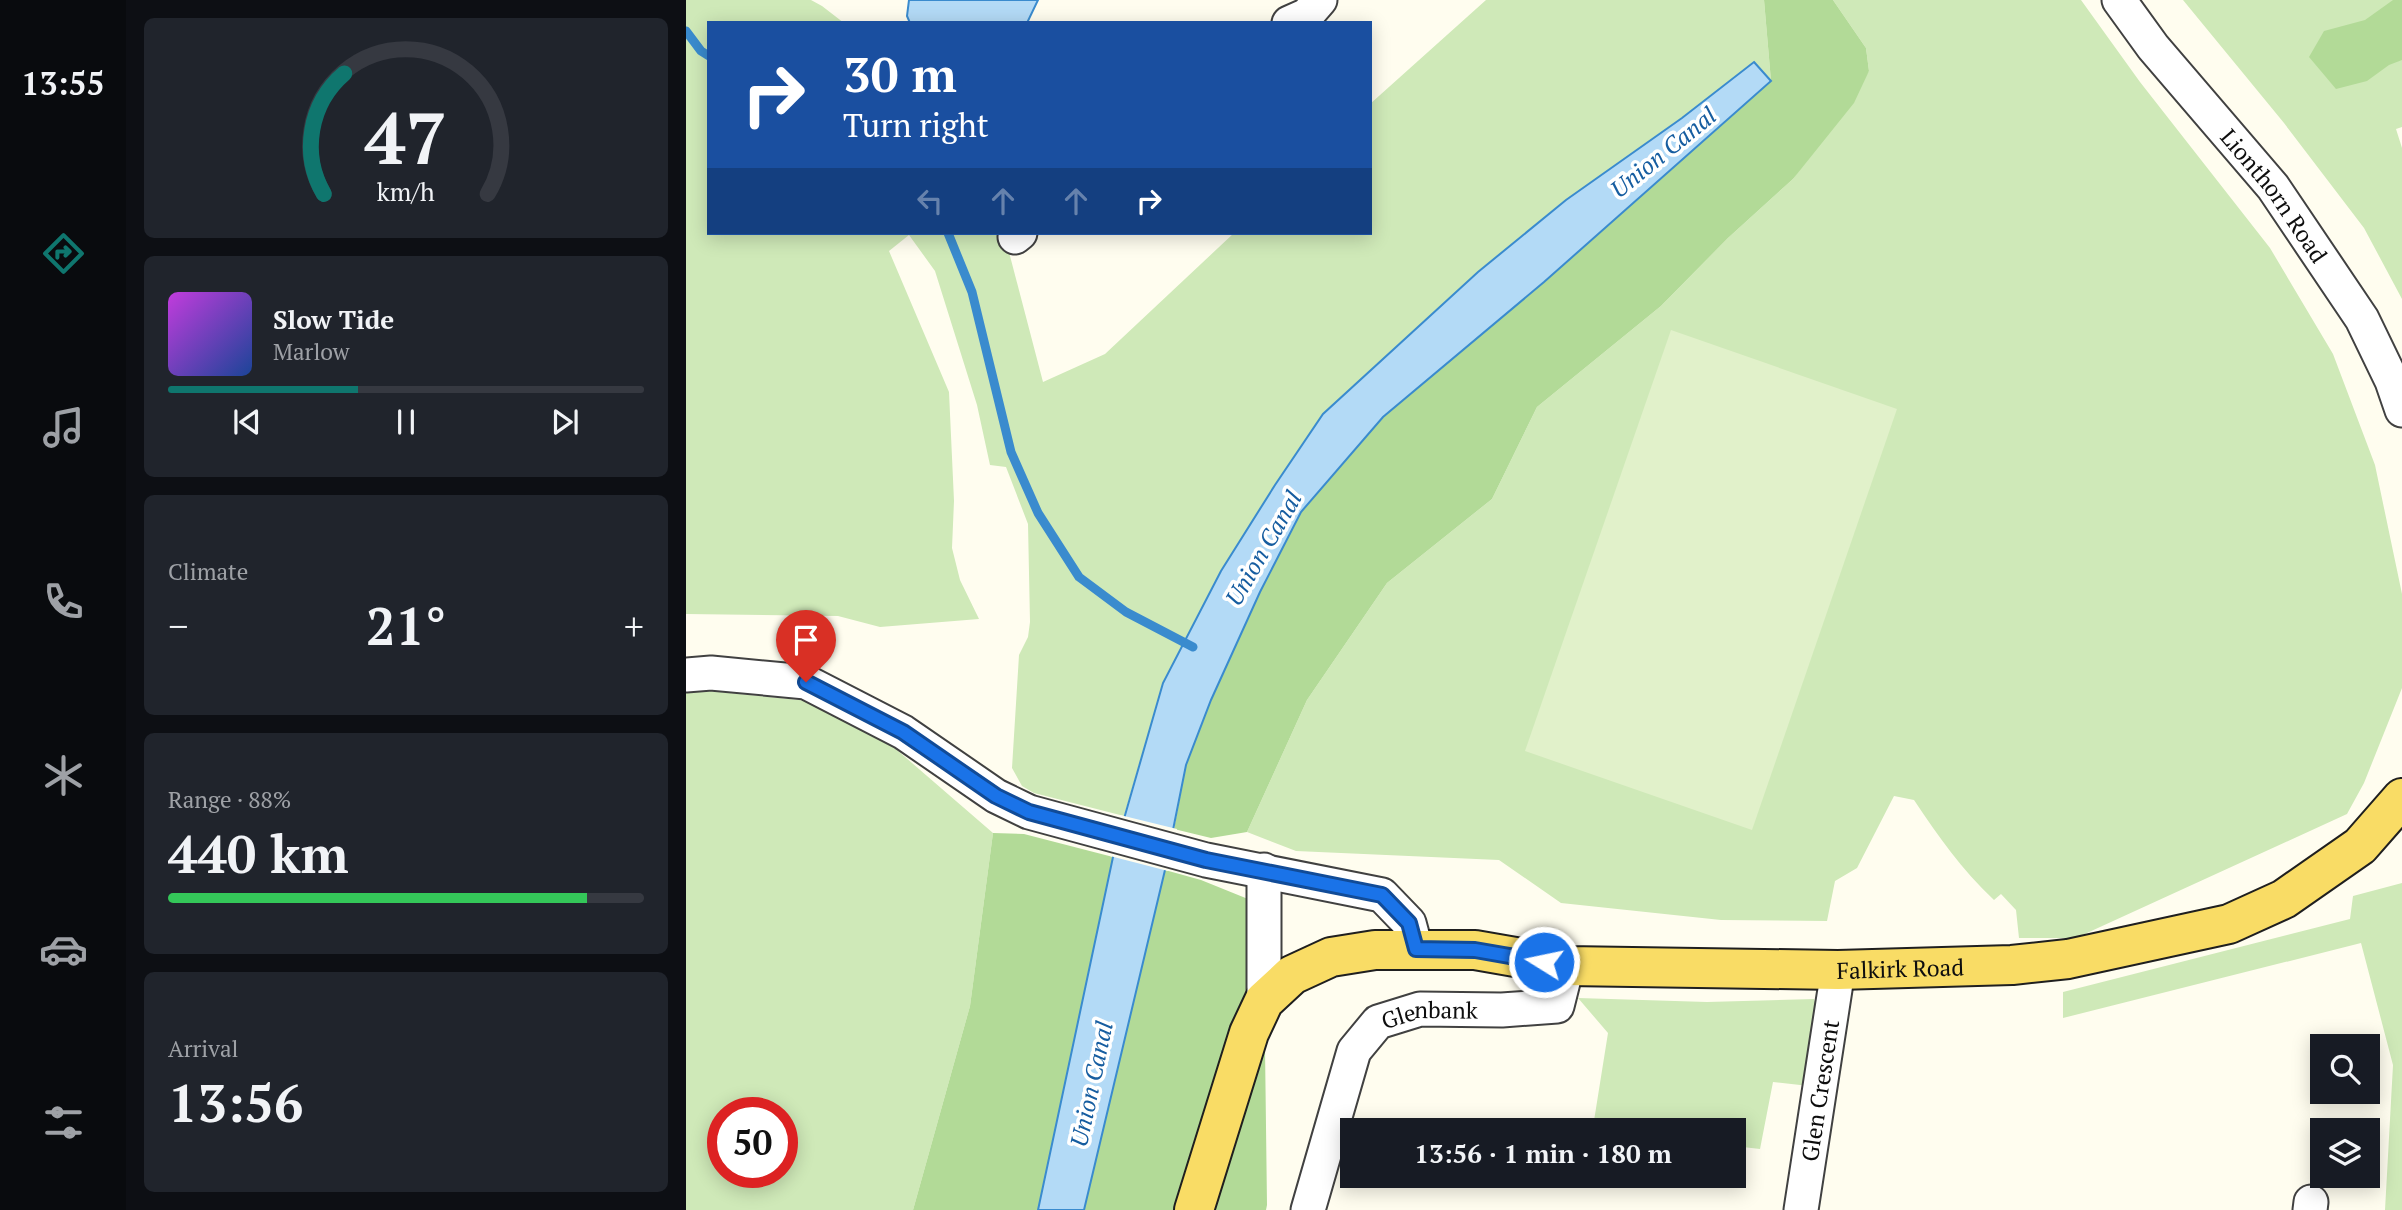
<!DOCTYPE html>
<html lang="en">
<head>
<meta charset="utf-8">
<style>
	:root { --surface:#171b24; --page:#20242c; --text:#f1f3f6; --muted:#9ea1a6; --line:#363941; --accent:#0f766e }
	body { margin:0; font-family:"PT Serif",serif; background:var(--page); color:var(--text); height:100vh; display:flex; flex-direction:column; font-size:26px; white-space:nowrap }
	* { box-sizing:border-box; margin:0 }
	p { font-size:23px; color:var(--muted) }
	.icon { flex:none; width:38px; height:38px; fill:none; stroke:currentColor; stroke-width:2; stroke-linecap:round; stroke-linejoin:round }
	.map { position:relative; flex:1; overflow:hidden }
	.details { display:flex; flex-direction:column; gap:18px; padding:18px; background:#0d0f14; width:560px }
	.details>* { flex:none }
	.hud { position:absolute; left:21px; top:21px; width:665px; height:214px; border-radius:0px; box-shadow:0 4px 18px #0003; background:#1a4fa0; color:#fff; overflow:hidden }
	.controls { position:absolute; left:1624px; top:1034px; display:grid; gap:14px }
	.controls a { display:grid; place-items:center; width:70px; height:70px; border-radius:0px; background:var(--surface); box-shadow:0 4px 18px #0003; font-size:35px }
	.speed { position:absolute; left:21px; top:1097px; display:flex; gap:14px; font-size:35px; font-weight:700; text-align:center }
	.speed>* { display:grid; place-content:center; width:91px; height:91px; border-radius:50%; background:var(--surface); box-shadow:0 4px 18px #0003; line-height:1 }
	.speed .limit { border:10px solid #d22; background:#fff; color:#111 }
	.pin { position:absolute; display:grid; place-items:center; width:60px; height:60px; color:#fff; margin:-72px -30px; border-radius:50% 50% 50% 0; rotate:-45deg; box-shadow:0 0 7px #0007 }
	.pin .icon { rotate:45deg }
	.me { position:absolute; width:77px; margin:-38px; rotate:280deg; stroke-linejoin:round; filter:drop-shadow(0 0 5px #0008) }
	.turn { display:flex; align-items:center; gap:24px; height:147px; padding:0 21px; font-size:32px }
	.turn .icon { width:91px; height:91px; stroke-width:2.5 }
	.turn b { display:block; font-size:49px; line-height:60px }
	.lanes { display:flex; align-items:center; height:66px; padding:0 21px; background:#0003; justify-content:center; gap:35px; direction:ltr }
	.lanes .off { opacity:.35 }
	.big { font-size:52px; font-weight:600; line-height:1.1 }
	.details .tile { flex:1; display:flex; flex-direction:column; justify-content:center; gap:10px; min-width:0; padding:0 24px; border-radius:10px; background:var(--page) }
	.details .dial { align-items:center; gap:0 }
	.dial svg { height:182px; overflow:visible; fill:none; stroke:var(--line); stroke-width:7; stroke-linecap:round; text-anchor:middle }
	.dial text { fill:var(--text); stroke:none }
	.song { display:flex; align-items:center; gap:21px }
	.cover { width:84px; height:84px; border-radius:10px; background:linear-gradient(135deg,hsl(290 70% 55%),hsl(220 70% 35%)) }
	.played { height:7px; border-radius:4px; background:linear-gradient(90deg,var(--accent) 40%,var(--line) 40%) }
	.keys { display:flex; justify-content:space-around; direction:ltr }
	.heat { display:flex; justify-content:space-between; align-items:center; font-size:38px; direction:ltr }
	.charge { height:10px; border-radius:5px; background:linear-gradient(90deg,#34c759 88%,var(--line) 0) }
	.trip { position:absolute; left:654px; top:1118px; width:406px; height:70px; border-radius:0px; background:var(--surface); box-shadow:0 4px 18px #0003; font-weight:600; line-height:70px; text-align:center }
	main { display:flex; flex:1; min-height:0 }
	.tab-bar { display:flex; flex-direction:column; width:126px; justify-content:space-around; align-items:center; background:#090b0e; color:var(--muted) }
	.tab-bar .icon { width:49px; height:49px }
	.tab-bar .on { color:var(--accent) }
	.tab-bar b { font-size:32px; color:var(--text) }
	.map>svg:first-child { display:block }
	.green { fill:#cfe9b8; fill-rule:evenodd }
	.forest { fill:#b2da97 }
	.pitch { fill:#e1f1ca }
	.water { fill:#b3daf6; stroke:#3a8bce; stroke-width:2 }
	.pier { fill:#fffdef }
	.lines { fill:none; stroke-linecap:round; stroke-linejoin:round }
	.stream { stroke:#3a8bce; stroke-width:9 }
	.minor-casing { stroke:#414141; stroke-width:37 }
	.major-casing { stroke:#1f1f1f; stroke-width:42 }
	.minor { stroke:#fff; stroke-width:33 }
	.major { stroke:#f9dc65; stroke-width:38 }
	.route-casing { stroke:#114b97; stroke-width:18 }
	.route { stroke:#1a73e8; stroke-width:12 }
	.labels { text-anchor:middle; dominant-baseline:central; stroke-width:7; stroke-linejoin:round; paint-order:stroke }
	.street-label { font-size:23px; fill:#0e0e0e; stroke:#fff }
	.water-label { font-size:24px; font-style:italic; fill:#165da0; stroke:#fff }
</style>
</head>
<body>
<main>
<nav class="tab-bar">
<b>13:55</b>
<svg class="icon on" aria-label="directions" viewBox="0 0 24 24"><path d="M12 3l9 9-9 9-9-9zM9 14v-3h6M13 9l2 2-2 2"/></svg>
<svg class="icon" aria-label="music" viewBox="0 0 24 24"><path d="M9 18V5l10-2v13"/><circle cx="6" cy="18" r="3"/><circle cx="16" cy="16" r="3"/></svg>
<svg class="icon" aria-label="phone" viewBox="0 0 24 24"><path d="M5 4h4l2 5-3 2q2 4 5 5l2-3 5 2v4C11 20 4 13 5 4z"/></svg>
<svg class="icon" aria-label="climate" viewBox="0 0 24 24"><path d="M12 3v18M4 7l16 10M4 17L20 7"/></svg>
<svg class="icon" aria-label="car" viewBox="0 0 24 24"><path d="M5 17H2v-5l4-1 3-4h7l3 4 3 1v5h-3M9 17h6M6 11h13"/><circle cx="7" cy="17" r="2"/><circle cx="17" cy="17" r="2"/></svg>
<svg class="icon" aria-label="filters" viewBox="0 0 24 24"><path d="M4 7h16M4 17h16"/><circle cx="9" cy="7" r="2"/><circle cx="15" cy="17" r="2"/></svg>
</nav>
<section class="details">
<div class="tile dial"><svg viewBox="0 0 100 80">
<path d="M14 69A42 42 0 1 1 86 69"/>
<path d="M14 69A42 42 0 0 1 23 16" stroke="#0f766e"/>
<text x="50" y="56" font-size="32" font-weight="700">47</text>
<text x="50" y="72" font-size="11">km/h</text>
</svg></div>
<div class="tile">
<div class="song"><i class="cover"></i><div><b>Slow Tide</b><p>Marlow</p></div></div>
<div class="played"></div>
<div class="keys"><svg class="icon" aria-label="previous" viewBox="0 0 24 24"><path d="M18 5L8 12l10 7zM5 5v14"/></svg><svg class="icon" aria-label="pause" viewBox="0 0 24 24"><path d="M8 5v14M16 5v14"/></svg><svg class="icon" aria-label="next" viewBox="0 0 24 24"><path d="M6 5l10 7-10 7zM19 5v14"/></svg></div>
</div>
<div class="tile"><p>Climate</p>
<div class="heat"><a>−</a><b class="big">21°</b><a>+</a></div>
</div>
<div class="tile"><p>Range · 88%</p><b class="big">440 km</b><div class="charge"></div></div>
<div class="tile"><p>Arrival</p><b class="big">13:56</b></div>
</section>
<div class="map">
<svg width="1716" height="1210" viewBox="0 0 1716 1210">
	<rect width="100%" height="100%" fill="#fffdef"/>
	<path class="green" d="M0,0H125L136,6L158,23H23V233H318L357,382L419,354L548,233H684V104L800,0H1078L1085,81L1068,62L996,118L880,200L792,272L637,414L589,485L535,571L477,683L438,816L348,793L336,786L326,768L333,655L342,637L344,622L342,524L320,467L304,465L291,405L249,271L223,235L203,251L263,392L268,501L266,548L274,580L293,619L194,627L152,616L0,614Z
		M1147,0H1395L1454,82L1584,248L1647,354L1689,465L1716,594V688L1678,783L1661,814L1390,938H1333L1330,910L1315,894L1308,900C1275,869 1253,837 1228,800L1208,796L1171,868L1149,881L1141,921L1035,920L875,903L813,860L610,851L561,832L621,700L701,583L806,499L851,407L975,306L1042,238L1107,179L1183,71L1180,48Z
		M1497,0H1716V127L1710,129L1716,148V299L1678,228L1598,123Z
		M25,691L123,701L204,744L307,833L284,1006L227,1210H0V692ZM37,1113H96V1172H37Z
		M1716,883V1210H1699L1707,1065L1675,943L1377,1018V992L1664,919L1667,896Z
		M892,998L1021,1002L1128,999L1134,1018L1123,1086L1087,1082L1074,1149L1048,1146V1130H931L907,1127L922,1033Z"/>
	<path class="forest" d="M1078,0H1147L1180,48L1183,71L1168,103L1107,179L1042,238L975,306L851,407L806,499L701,583L621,700L561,832L525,838L488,829L500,765L525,700L574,592L615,512L635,487L697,417L858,282L1085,81Z
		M1707,0H1716V60L1703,65L1681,81L1650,89L1623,57L1638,31L1679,20Z
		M307,833L338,834L427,857L352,1210H227L284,1006Z
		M479,870L515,880L562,899L567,913L560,989L532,1086L492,1210H398Z
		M579,1048L581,1205L580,1210H526L552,1120Z"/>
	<path class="pitch" d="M985,330L1211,409L1066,830L839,751Z"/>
	<path class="water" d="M223,0H352L341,23H224L221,16Z
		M1068,62L1085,81L858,282L697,417L615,512L574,592L525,700L500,765L479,870L398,1210H352L427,857L477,683L535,571L589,485L637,414L792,272L880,200L996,118Z"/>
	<path class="pier" d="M434,815L491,829L482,871L424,856Z"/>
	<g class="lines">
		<path class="stream" d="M0,31L15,51L23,56
			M262,233L286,292L325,452L352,513L393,577L440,612L507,647"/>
		<g class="minor-casing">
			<g id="minor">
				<path id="s1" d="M1433,0L1467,47L1587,187L1676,319L1706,381L1716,410"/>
				<path d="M603,23L621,15L634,0"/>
				<path d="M329,237L334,233"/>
				<path d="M0,675L25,673L120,682L217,732L310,796L343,812L520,860L696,895L723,923L730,949"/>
				<path d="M578,1001V870"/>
				<path id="s2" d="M622,1210L668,1051L692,1022L734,1009L816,1010L871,1006L881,966"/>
				<path id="s3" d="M1115,1210L1152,970"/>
				<path d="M1624,1210L1625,1202"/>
			</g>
		</g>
		<g class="major-casing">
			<g id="major">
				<path id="s4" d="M508,1210L563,1033L578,1001L606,975L645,957L689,950H789L881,966L1152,970L1326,965L1382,959L1543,924L1598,899L1674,846L1716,798"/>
			</g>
		</g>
		<use href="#minor" class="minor"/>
		<use href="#major" class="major"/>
	</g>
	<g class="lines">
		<g class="route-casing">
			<path id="route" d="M120,682L217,732L310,796L343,812L520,860L696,895L723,923L730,949L789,950L858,962"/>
		</g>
		<use href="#route" class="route"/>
	</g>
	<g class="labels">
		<g class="street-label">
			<text stroke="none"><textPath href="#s1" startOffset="250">Lionthorn Road</textPath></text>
			<text stroke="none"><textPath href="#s4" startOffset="873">Falkirk Road</textPath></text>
			<text stroke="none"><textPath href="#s2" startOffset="256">Glenbank</textPath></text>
			<text stroke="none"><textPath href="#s3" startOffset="121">Glen Crescent</textPath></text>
		</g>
		<g class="water-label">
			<text transform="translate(977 152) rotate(-39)">Union Canal</text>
			<text transform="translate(577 548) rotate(-60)">Union Canal</text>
			<text transform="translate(405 1084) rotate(-78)">Union Canal</text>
		</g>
	</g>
</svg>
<div class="controls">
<a><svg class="icon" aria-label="search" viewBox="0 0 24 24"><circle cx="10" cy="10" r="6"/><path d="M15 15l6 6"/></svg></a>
<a><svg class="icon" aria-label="layers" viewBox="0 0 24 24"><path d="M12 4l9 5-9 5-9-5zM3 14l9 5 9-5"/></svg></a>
</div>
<div class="speed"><div class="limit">50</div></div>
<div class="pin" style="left:120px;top:682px;background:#d93025"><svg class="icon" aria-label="arrive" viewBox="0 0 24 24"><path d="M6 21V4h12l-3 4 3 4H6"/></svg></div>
<svg class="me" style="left:858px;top:962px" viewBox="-20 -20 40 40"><circle r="17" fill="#1a73e8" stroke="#fff" stroke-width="3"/><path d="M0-11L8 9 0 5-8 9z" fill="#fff"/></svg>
<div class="trip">13:56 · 1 min · 180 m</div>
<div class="hud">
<div class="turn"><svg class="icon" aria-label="right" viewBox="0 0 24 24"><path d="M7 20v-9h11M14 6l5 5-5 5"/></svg><div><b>30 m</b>Turn right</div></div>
<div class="lanes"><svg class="icon off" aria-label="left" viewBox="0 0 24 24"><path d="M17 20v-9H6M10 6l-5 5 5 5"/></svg><svg class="icon off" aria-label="ahead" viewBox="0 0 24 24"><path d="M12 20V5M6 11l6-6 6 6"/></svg><svg class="icon off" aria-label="ahead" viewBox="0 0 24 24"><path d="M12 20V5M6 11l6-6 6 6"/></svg><svg class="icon" aria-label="right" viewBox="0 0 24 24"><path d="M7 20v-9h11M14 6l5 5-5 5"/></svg></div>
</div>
</div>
</main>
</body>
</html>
